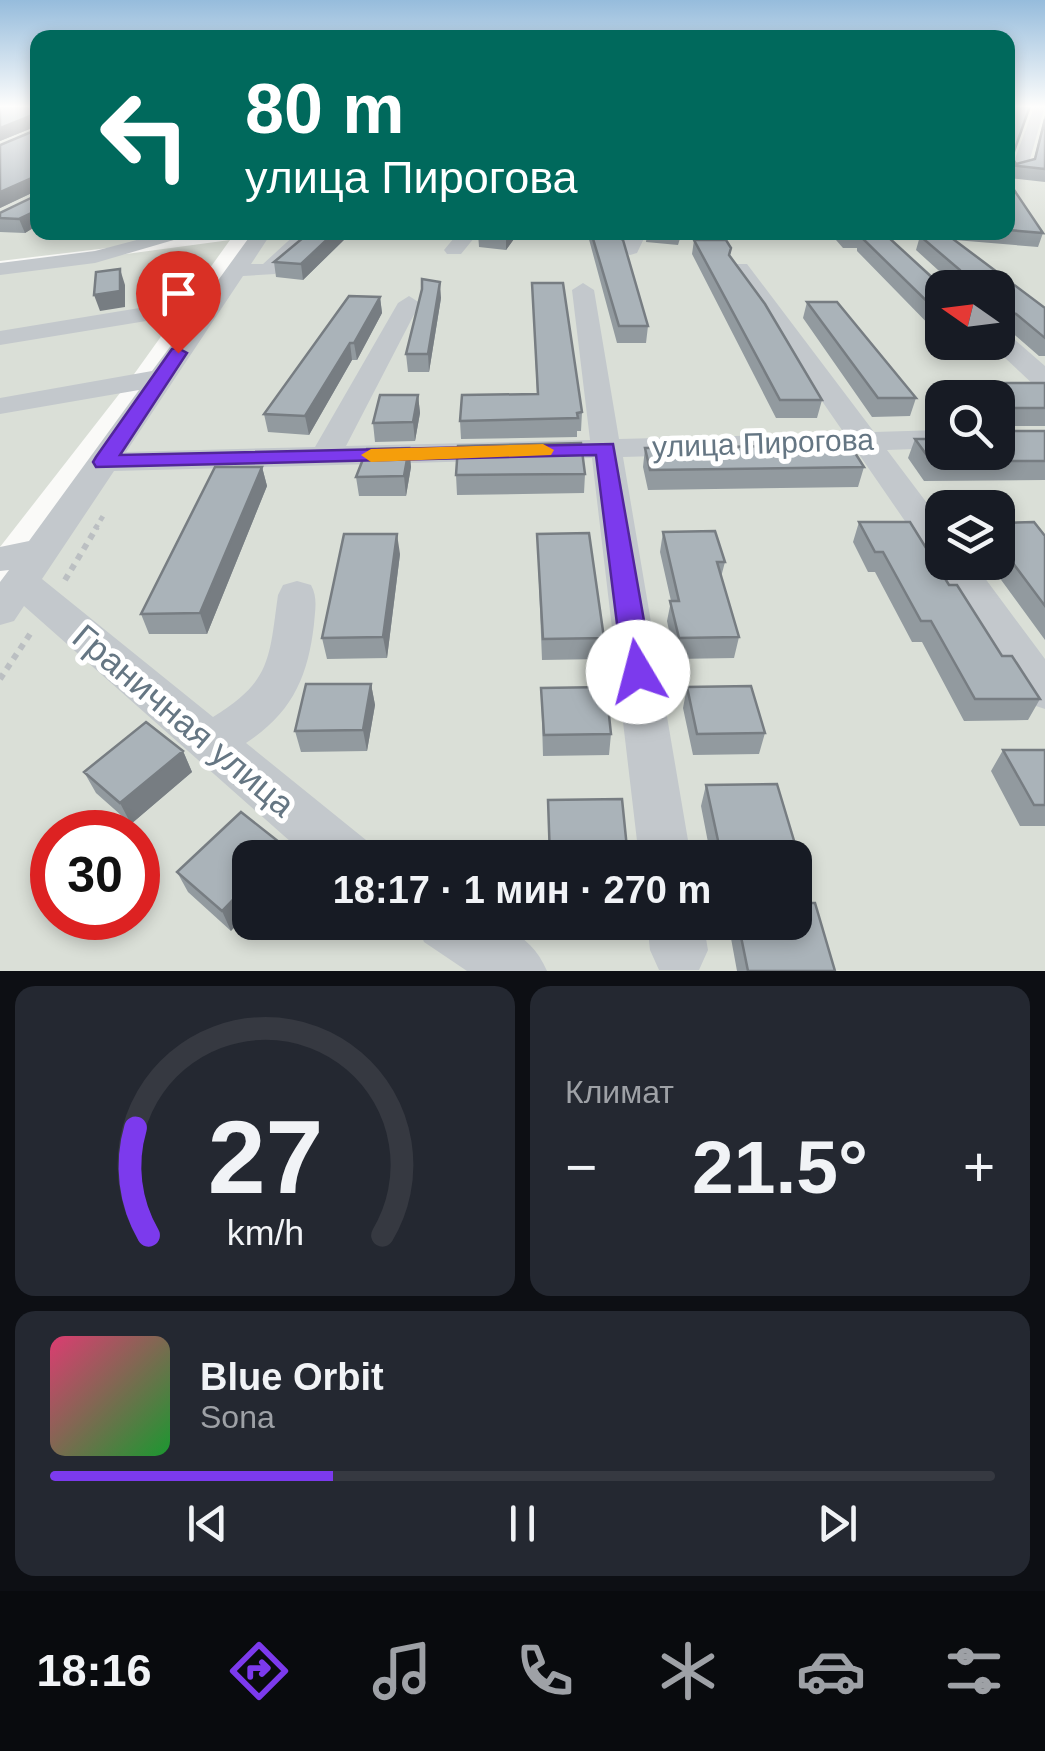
<!DOCTYPE html>
<html lang="ru">
<head>
<meta charset="utf-8">
<style>
	:root { --surface:#171b24; --page:#242831; --text:#f1f3f6; --muted:#9ea1a6; --line:#363941; --accent:#7c3aed }
	body { margin:0; font-family:Arial,sans-serif; background:var(--page); color:var(--text); height:100vh; display:flex; flex-direction:column; font-size:38px; white-space:nowrap }
	* { box-sizing:border-box; margin:0 }
	p { font-size:32px; color:var(--muted) }
	.icon { flex:none; width:55px; height:55px; fill:none; stroke:currentColor; stroke-width:2; stroke-linecap:round; stroke-linejoin:round }
	.map { position:relative; height:971px; overflow:hidden }
	.panel { display:flex; flex-direction:column; gap:15px; padding:15px; background:#0d0f14; flex:1 }
	.panel>* { flex:none }
	.top-card { position:absolute; left:30px; top:30px; width:985px; height:210px; border-radius:20px; box-shadow:0 5px 15px #0003; background:#00695c; color:#fff; overflow:hidden }
	.needle { width:65px; rotate:284deg }
	.tools { position:absolute; left:925px; top:270px; display:grid; gap:20px }
	.tools a { display:grid; place-items:center; width:90px; height:90px; border-radius:20px; background:var(--surface); box-shadow:0 5px 15px #0003; font-size:50px }
	.speed { position:absolute; left:30px; top:810px; display:flex; gap:20px; font-size:50px; font-weight:700; text-align:center }
	.speed>* { display:grid; place-content:center; width:130px; height:130px; border-radius:50%; background:var(--surface); box-shadow:0 5px 15px #0003; line-height:1 }
	.speed .limit { border:15px solid #d22; background:#fff; color:#111 }
	.pin { position:absolute; display:grid; place-items:center; width:85px; height:85px; color:#fff; margin:-102px -42px; border-radius:50% 50% 50% 0; rotate:-45deg; box-shadow:0 0 10px #0007 }
	.pin .icon { rotate:45deg }
	.me { position:absolute; width:110px; margin:-55px; rotate:352deg; stroke-linejoin:round; filter:drop-shadow(0 0 8px #0008) }
	.turn { display:flex; align-items:center; gap:35px; height:210px; padding:0 50px; font-size:45px }
	.turn .icon { width:130px; height:130px; stroke-width:2.5 }
	.turn b { display:block; font-size:70px; line-height:85px }
	.big { font-size:75px; font-weight:600; line-height:1.1 }
	.panel .card { flex:1; display:flex; flex-direction:column; justify-content:center; gap:15px; min-width:0; padding:0 35px; border-radius:20px; background:var(--page) }
	.panel .dial { align-items:center; gap:0 }
	.dial svg { height:260px; overflow:visible; fill:none; stroke:var(--line); stroke-width:7; stroke-linecap:round; text-anchor:middle }
	.dial text { fill:var(--text); stroke:none }
	.song { display:flex; align-items:center; gap:30px }
	.cover { width:120px; height:120px; border-radius:15px; background:linear-gradient(135deg,hsl(340 70% 55%),hsl(130 70% 35%)) }
	.played { height:10px; border-radius:5px; background:linear-gradient(90deg,var(--accent) 30%,var(--line) 30%) }
	.keys { display:flex; justify-content:space-around; direction:ltr }
	.heat { display:flex; justify-content:space-between; align-items:center; font-size:55px; direction:ltr }
	.panel .tiles { flex:1; display:grid; gap:15px; grid-template-columns:1fr 1fr }
	.card:last-child { grid-column:span 2 }
	.trip { position:absolute; left:232px; top:840px; width:580px; height:100px; border-radius:20px; background:var(--surface); box-shadow:0 5px 15px #0003; font-weight:600; line-height:100px; text-align:center }
	.tab-bar { display:flex; height:160px; justify-content:space-around; align-items:center; background:#090b0e; color:var(--muted) }
	.tab-bar .icon { width:70px; height:70px }
	.tab-bar .selected { color:var(--accent) }
	.tab-bar b { font-size:45px; color:var(--text) }
	.map>svg:first-child { display:block }
	.green { fill:#dadfd7; fill-rule:evenodd }
	.lines { fill:none; stroke-linecap:round; stroke-linejoin:round }
	.path-far1 { stroke:#bbbfc2; stroke-width:5; stroke-dasharray:5 5; stroke-linecap:butt }
	.path { stroke:#bbbfc2; stroke-width:6; stroke-dasharray:6 6; stroke-linecap:butt }
	.minor { fill:#c3c8cc; fill-rule:evenodd }
	.wall { fill:#929a9f }
	.shaded-wall { fill:#777d82 }
	.building { fill:#aab3b9; stroke:#777d82; stroke-width:2.5 }
	.route { fill:#7c3aed; stroke:#51269a; stroke-width:2.5 }
	.slow { fill:#f59e0b }
	.labels { text-anchor:middle; dominant-baseline:central; stroke-width:10; stroke-linejoin:round; paint-order:stroke }
	.street-label { font-size:30px; fill:#657683; stroke:#fff }
	.near-street-label { font-size:35px; fill:#657683; stroke:#fff }
</style>
</head>
<body>
<div class="map">
<svg width="1045" height="971" viewBox="0 0 1045 971">
	<rect width="100%" height="100%" fill="#fafaf8"/>
	<path class="green" d="M0,106H37L38,232L232,233L0,261Z
		M1008,106H1045V971H0V611L265,233L1008,232ZM942,288H998V342H942ZM942,398H998V452H942ZM942,508H998V562H942ZM52,832H138V918H52ZM250,858H795V922H250Z
		M230,240L127,384L0,547V271Z"/>
	<g class="lines">
		<path class="path-far1" d="M95,529L103,516"/>
		<path class="path" d="M65,580L97,527
			M0,679L32,631"/>
		<path class="minor" d="M1045,106L1027,170L1013,173L1011,170L1034,107Z
			M167,232H201L95,263L0,275V263L95,251Z
			M253,232H272L251,264H263L298,232H319L275,274L243,276L126,452L315,447L398,303L409,296L420,303L346,446L590,440L572,290L583,283L594,290L619,439L844,433L730,268L733,264H747L874,432L942,430V448L887,450L942,523V562H973L1045,659V709L1030,704L940,571L937,558L929,556L856,450L623,457L691,858H639L592,458L114,471L42,579L213,717C272,681 269,658 278,595L283,585L297,581L311,585C318,598 315,610 314,624C308,677 292,713 246,743L366,840L374,858H309L24,606L14,621L0,625V582L9,570L0,571V547L29,541L139,390L0,414V398L152,371L195,313L0,345V331L206,297Z
			M459,232H479L461,254H447L444,250Z
			M628,232H647L637,253L630,255L620,249Z
			M998,331L1007,333L1045,366V388L1035,386L989,343L998,342Z
			M416,922C468,922 523,914 547,971H467L424,942Z
			M647,922H703L708,950L699,970H659L650,950Z"/>
	</g>
	<path class="wall" d="M0,106H38V225L25,233L0,232V213L35,196L36,191L0,208V145L36,130L37,126L0,141Z
		M1008,106L1012,157L1016,164L1034,159L1045,115V182L1008,178Z
		M1008,181L1043,233L1038,247L955,240L1045,308V356H1039L1009,330L999,327L998,331V288H942V338L857,251V248H843L829,232H873L874,236L936,281L947,283L949,280L916,250L920,236H942L940,232H1008Z
		M310,232H349V235L303,280L276,277L274,262Z
		M519,232L506,250L479,247L478,233Z
		M587,232H624L619,237L648,326L646,343H617Z
		M647,232H682L678,245L646,242Z
		M694,240L731,248L730,256L822,400L817,418H776L692,254Z
		M532,283L582,412L581,431H577V437L461,439L460,421L537,394Z
		M380,297L382,313L357,360H352L309,435L268,432L264,414Z
		M441,298L429,372H408L406,354Z
		M807,302L916,398L910,416L872,417L803,318Z
		M998,332L1005,339L998,356L962,358L946,342H998Z
		M946,383H1045V426H1003V431H1045V480L924,481L908,458L915,439L998,452V398H942V405L940,401Z
		M418,395L420,413L415,441L375,442L373,423Z
		M409,448L411,467L406,496H359L356,477Z
		M645,448L864,467L858,487L648,490L643,467Z
		M262,467L267,486L207,634H149L141,614Z
		M585,474L584,493L457,495L456,475Z
		M859,522L949,585L1002,656L1040,699L1028,720L964,721L922,642H912L875,572H868L853,542Z
		M998,523L1045,536V640L988,562H998Z
		M663,532L725,562L721,577L739,637L734,658L675,659L667,621L671,601L660,552Z
		M537,534L604,638L602,659L542,660Z
		M400,554L387,658L327,659L322,638Z
		M371,684L375,705L367,751L301,752L295,731Z
		M687,687L765,733L759,754L693,755L683,708Z
		M541,688L611,734L609,755L543,756Z
		M1003,750H1045V826H1020L991,771Z
		M183,751L192,772L131,824L96,793L84,772Z
		M706,785L795,844L790,858H711L701,806Z
		M548,800L628,858H549Z
		M241,812L231,931L188,892L177,872Z
		M728,922H795L835,971H737Z"/>
	<path class="shaded-wall" d="M33,115L37,126L0,141V128Z
		M32,178L36,191L0,208V192Z
		M36,210L38,225L25,233L19,219Z
		M335,232H349V235L303,280L301,264Z
		M508,232H519L506,250V235Z
		M120,269L125,285V307L100,311L94,295Z
		M440,282L441,298L429,372L428,354Z
		M380,297L382,313L357,360L354,343Z
		M350,343L352,360L309,435L305,416Z
		M418,395L420,413L415,441L413,422Z
		M409,448L411,467L406,496L404,476Z
		M262,467L267,486L207,634L200,613Z
		M397,534L400,554L387,658L383,637Z
		M371,684L375,705L367,751L363,730Z
		M183,751L192,772L131,824L120,803Z
		M284,846L288,858H274Z
		M250,882V911L231,931L222,911Z"/>
	<path class="building" d="M0,106H38V118L33,115L0,128Z
		M1008,106H1030L1012,157L1016,164L1035,159L1045,119V169L1008,165Z
		M38,122V210L19,219L0,218V213L35,196L37,181L32,178L0,192V145L36,130Z
		M1008,181L1043,233L1008,230Z
		M310,232H335L301,264L274,262Z
		M478,232H508L506,235Z
		M591,232H618L617,236L623,240L648,326H619Z
		M845,232H873L875,234H846Z
		M860,236H887L936,281L947,283L951,276L960,275V270L920,236H949L1045,308V338L1016,314L1005,311L1001,322L998,324V288H942V316Z
		M694,240H726L731,248L729,255L765,304L822,400H780Z
		M120,269V291L94,295L96,272Z
		M422,279L440,282L428,354H406L422,289Z
		M532,283H563L582,412L577,413L578,418L460,421L462,395L538,394Z
		M349,296L380,297L354,343H350L305,416L264,414Z
		M807,302H837L916,398H878Z
		M946,383H1045V408H1003V431H1045V461H931L915,439H942V452H998V398H958Z
		M380,395H418L413,422L373,423Z
		M581,443L585,474L456,475L458,446Z
		M850,445L864,467L650,470L645,448Z
		M409,448L404,476L356,477L367,449Z
		M215,467H262L200,613L141,614Z
		M859,522H910L949,585H957L1002,656H1012L1040,699H975L931,621H921L883,552H875Z
		M1034,522L1045,536V606L998,543V523Z
		M715,531L725,562H717L739,637L679,638L670,601H679L663,532Z
		M589,533L604,638L543,639L537,534Z
		M344,534H397L383,637L322,638Z
		M306,684H371L363,730L295,731Z
		M751,686L765,733L697,734L687,687Z
		M606,687L611,734L544,735L541,688Z
		M146,722L183,751L120,803L84,772Z
		M1003,750H1045V805H1034Z
		M777,784L795,844L719,845L706,785Z
		M622,799L628,858H550L548,800Z
		M241,812L284,846L274,858H250V882L222,911L177,872Z
		M795,903H815L835,971H748L738,922H795Z"/>
	<linearGradient id="sky" x2="0" y2="1"><stop stop-color="#96bcdc"/><stop offset="0.44" stop-color="#fdfdfc"/><stop offset="1" stop-color="#fdfdfc" stop-opacity="0"/></linearGradient>
	<rect width="1045" height="242" fill="url(#sky)"/>
	<path class="route" d="M178,348L187,353L120,455L613,444L653,672L649,680L638,683L628,680L623,672L596,455L96,467L93,462L96,457L172,349Z"/>
	<path class="slow" d="M543,444L554,450L551,455L371,462L361,455L371,449Z"/>
	<g class="labels">
		<g class="street-label">
			<text transform="translate(763 443) rotate(-2)">улица Пирогова</text>
		</g>
		<g class="near-street-label">
			<text transform="translate(184 720) rotate(40)">Граничная улица</text>
		</g>
	</g>
</svg>
<div class="tools">
<a><svg class="needle" viewBox="-14 -14 28 28"><path d="M0-13l5 13h-10z" fill="#e53935"/><path d="M0 13l5-13h-10z" fill="#9ea1a6"/></svg></a>
<a><svg class="icon" aria-label="search" viewBox="0 0 24 24"><circle cx="10" cy="10" r="6"/><path d="M15 15l6 6"/></svg></a>
<a><svg class="icon" aria-label="layers" viewBox="0 0 24 24"><path d="M12 4l9 5-9 5-9-5zM3 14l9 5 9-5"/></svg></a>
</div>
<div class="speed"><div class="limit">30</div></div>
<div class="pin" style="left:178px;top:353px;background:#d93025"><svg class="icon" aria-label="arrive" viewBox="0 0 24 24"><path d="M6 21V4h12l-3 4 3 4H6"/></svg></div>
<svg class="me" style="left:638px;top:672px" viewBox="-20 -20 40 40"><circle r="19" fill="#fff"/><path d="M0-13L10 11 0 6-10 11z" fill="#7c3aed"/></svg>
<div class="trip">18:17 · 1 мин · 270 m</div>
<div class="top-card">
<div class="turn"><svg class="icon" aria-label="left" viewBox="0 0 24 24"><path d="M17 20v-9H6M10 6l-5 5 5 5"/></svg><div><b>80 m</b>улица Пирогова</div></div>
</div>
</div>
<section class="panel">
<div class="tiles">
<div class="card dial"><svg viewBox="0 0 100 80">
<path d="M14 69A42 42 0 1 1 86 69"/>
<path d="M14 69A42 42 0 0 1 10 36" stroke="#7c3aed"/>
<text x="50" y="56" font-size="32" font-weight="700">27</text>
<text x="50" y="72" font-size="11">km/h</text>
</svg></div>
<div class="card"><p>Климат</p>
<div class="heat"><a>−</a><b class="big">21.5°</b><a>+</a></div>
</div>
<div class="card">
<div class="song"><i class="cover"></i><div><b>Blue Orbit</b><p>Sona</p></div></div>
<div class="played"></div>
<div class="keys"><svg class="icon" aria-label="previous" viewBox="0 0 24 24"><path d="M18 5L8 12l10 7zM5 5v14"/></svg><svg class="icon" aria-label="pause" viewBox="0 0 24 24"><path d="M8 5v14M16 5v14"/></svg><svg class="icon" aria-label="next" viewBox="0 0 24 24"><path d="M6 5l10 7-10 7zM19 5v14"/></svg></div>
</div>
</div>
</section>
<nav class="tab-bar">
<b>18:16</b>
<svg class="icon selected" aria-label="directions" viewBox="0 0 24 24"><path d="M12 3l9 9-9 9-9-9zM9 14v-3h6M13 9l2 2-2 2"/></svg>
<svg class="icon" aria-label="music" viewBox="0 0 24 24"><path d="M9 18V5l10-2v13"/><circle cx="6" cy="18" r="3"/><circle cx="16" cy="16" r="3"/></svg>
<svg class="icon" aria-label="phone" viewBox="0 0 24 24"><path d="M5 4h4l2 5-3 2q2 4 5 5l2-3 5 2v4C11 20 4 13 5 4z"/></svg>
<svg class="icon" aria-label="climate" viewBox="0 0 24 24"><path d="M12 3v18M4 7l16 10M4 17L20 7"/></svg>
<svg class="icon" aria-label="car" viewBox="0 0 24 24"><path d="M5 17H2v-5l4-1 3-4h7l3 4 3 1v5h-3M9 17h6M6 11h13"/><circle cx="7" cy="17" r="2"/><circle cx="17" cy="17" r="2"/></svg>
<svg class="icon" aria-label="filters" viewBox="0 0 24 24"><path d="M4 7h16M4 17h16"/><circle cx="9" cy="7" r="2"/><circle cx="15" cy="17" r="2"/></svg>
</nav>
</body>
</html>
